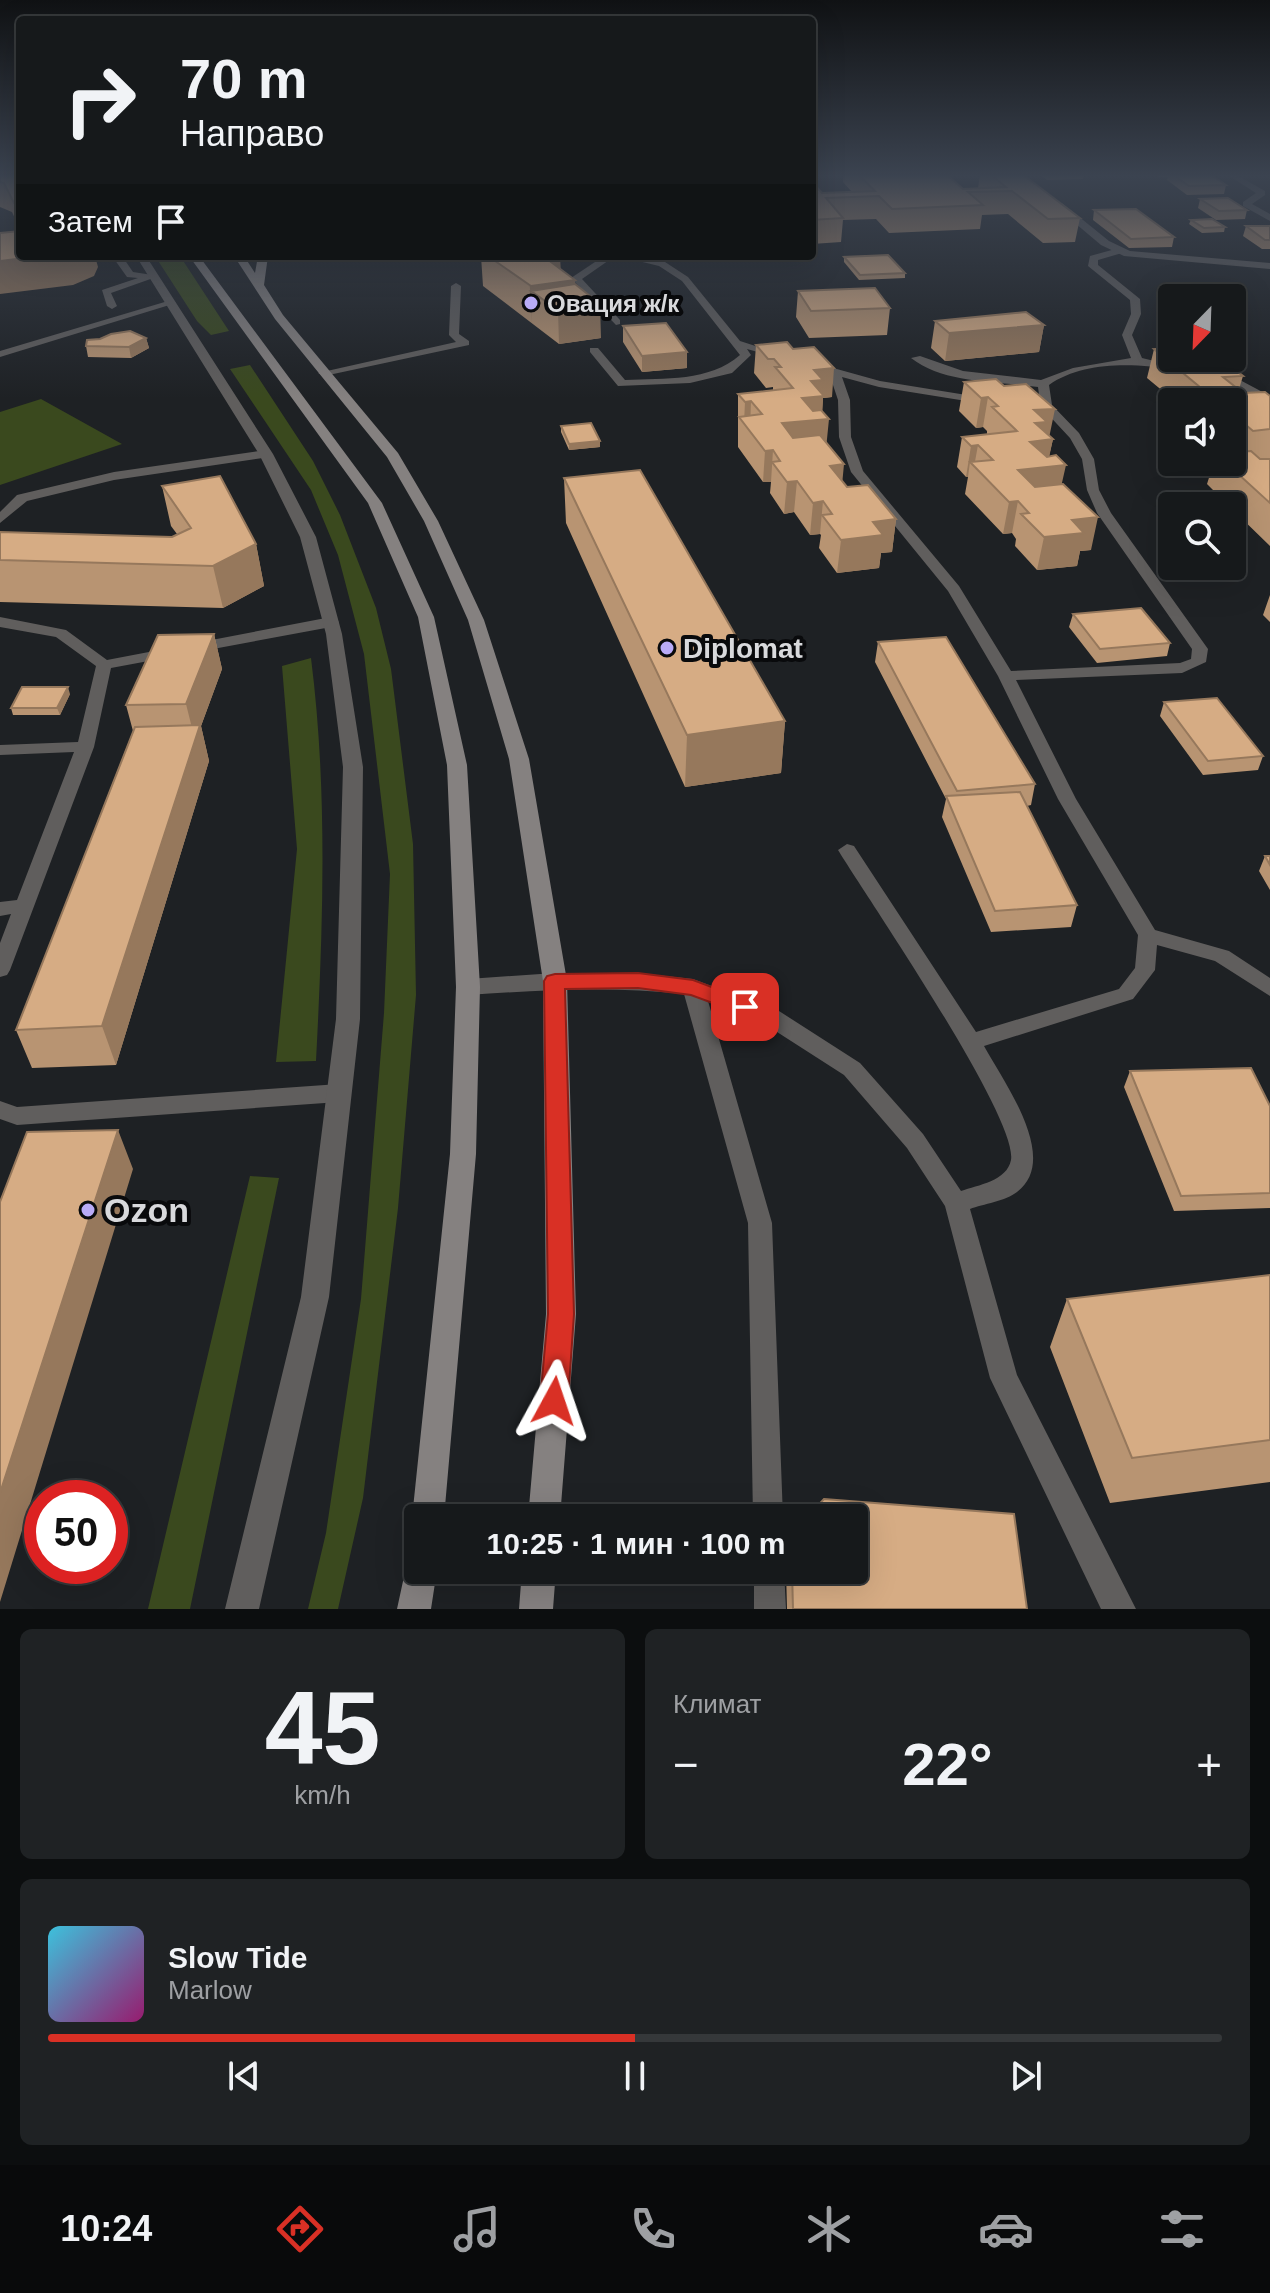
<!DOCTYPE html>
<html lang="ru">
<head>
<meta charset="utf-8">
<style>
	:root { --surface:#16191b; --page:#1f2224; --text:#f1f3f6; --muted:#9ea0a3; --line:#35383a; --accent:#d93025 }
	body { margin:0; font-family:Arial,sans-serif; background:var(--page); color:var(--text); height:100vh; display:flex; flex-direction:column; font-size:30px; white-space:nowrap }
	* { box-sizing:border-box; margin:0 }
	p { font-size:26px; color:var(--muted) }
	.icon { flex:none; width:44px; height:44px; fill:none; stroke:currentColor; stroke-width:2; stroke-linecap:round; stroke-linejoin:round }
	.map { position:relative; height:1609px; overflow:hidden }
	.details { display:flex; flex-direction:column; gap:20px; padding:20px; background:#0c0e0f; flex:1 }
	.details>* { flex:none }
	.top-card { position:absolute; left:16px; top:16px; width:800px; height:244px; border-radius:8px; box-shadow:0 8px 32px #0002,0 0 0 2px var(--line); background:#16191b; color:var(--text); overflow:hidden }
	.needle { width:52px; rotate:203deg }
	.buttons { position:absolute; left:1158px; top:284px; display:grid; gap:16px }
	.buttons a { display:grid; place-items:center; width:88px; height:88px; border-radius:8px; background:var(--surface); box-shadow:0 8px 32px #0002,0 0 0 2px var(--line); font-size:40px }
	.speed { position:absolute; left:24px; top:1480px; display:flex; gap:16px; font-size:40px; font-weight:700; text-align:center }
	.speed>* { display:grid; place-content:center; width:104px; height:104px; border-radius:50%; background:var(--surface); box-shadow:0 8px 32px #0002,0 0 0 2px var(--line); line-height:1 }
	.speed .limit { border:12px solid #d22; background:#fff; color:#111 }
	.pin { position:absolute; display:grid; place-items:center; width:68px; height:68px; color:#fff; margin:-34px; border-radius:16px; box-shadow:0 4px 12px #0006 }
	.me { position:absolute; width:88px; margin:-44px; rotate:5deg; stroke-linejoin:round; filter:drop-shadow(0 0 6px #0008) }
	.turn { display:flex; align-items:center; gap:28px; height:168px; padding:0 32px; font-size:36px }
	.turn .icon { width:104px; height:104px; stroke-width:2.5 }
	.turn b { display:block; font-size:56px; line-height:68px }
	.then { display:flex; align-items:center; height:76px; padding:0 32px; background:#0003; gap:16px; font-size:30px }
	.big { font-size:60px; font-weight:700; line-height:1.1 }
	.details .card { flex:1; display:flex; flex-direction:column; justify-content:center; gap:12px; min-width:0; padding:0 28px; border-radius:12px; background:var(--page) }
	.details .dial { align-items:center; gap:0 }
	.dial b { font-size:104px; line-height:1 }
	.song { display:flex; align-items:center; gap:24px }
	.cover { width:96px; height:96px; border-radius:12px; background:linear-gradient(135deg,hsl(190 70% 55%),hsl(320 70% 35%)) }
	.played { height:8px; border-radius:4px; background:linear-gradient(90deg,var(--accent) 50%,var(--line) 50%) }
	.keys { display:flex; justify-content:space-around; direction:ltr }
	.heat { display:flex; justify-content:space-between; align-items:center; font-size:44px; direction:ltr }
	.details .tiles { flex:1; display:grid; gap:20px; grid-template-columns:1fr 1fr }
	.card:last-child { grid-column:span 2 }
	.trip { position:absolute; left:404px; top:1504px; width:464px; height:80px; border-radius:8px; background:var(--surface); box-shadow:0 8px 32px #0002,0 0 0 2px var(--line); font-weight:700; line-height:80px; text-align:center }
	.menu { display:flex; height:128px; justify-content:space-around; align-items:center; background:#090a0b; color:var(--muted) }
	.menu .icon { width:56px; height:56px }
	.menu .active { color:var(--accent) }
	.menu b { font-size:36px; color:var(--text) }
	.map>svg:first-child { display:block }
	.green { fill:#3a491e }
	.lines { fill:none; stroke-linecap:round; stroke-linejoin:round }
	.lane { fill:#605e5d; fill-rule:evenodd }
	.street { fill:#605e5d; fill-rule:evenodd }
	.secondary { fill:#858180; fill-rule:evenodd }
	.wall { fill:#b89472 }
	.shaded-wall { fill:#96785c }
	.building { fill:#d6ac84; stroke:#96785c; stroke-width:2 }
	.route { fill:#d93025; stroke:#8d1f18; stroke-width:2 }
	.poi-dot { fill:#b9abf7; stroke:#090a0c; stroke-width:3 }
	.labels { text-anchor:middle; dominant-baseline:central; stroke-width:8; stroke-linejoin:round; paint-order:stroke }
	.far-poi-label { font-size:24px; font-weight:bold; fill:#d8d9dc; stroke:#090a0c; text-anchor:start }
	.poi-label { font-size:28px; font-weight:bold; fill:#d8d9dc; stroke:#090a0c; text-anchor:start }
	.near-poi-label { font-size:34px; font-weight:bold; fill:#d8d9dc; stroke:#090a0c; text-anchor:start }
</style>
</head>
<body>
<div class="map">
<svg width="1270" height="1609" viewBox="0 0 1270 1609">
	<rect width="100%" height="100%" fill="#1e2124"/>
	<path class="green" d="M155,256H180L229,331L211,335L197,321Z
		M250,365L313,461L340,515L376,608L391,669L413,844L416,995L398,1208L363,1498L338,1609H308L326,1533L361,1299L384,1013L390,874L364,654L338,555L311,490L230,369Z
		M41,399L122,444L0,485V412Z
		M311,658C328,793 323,926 316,1061L276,1062L297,849L282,666Z
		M250,1176L279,1178L190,1609H148Z"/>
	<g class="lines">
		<path class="lane" d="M1226,174H1235L1265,191V195L1252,204L1270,214V221L1243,206V202L1256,193Z
			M1119,248L1122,253L1098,260V265L1140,299L1141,314L1132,335L1142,358L1179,367L1174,370C1136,363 1083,361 1049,385L1052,405L1079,433L1094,459L1099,490L1111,513L1208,649L1206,662L1182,673L1016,680L1076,799L1155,930L1229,951L1270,978V996L1215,961L1157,945L1155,970L1133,999L984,1046C1003,1081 1061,1159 1017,1192C1006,1201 983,1204 970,1209L1017,1375L1136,1609H1101L990,1378L945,1206L907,1148L844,1075L763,1023L708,1001L772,1223L783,1518H753L748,1223L684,994C612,986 541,990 468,995L461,992L458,987L461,982L468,979L555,973H638L693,979L779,1011L860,1063L923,1134L961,1191C978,1185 1007,1181 1011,1160C1018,1117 868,899 838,850L847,844L854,846L976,1032L1119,989L1135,968L1138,935L1058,799L998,676L948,591L851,472L839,437L838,400L829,373L821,369L826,366L880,381L985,398L991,401L985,404L879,387L842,377L850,400L851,437L863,471L959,586L1011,671L1180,663L1191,659L1192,649L1097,513L1087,490L1082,459L1070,438L1043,409L1024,405L1030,402H1040L1038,387C998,381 944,384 911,358L920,356L963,371L1041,380L1073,368L1131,358L1122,335L1131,314L1130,300L1088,266L1090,256Z
			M112,256H122L133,272L159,276L111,293L117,306L112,309L107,306L102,290L138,278L127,277Z
			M604,256H615L582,279L620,320V324L616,325L571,278Z
			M618,256H636L665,262L688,277L740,341L784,355L779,358L747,349L751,355L732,373L690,383L618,386L590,352V348H598L625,380C665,378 709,382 740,355L682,281L659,266Z
			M456,283L461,286L459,334L469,341V345L324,376L318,373L456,342L449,335L451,286Z
			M168,301L176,303L0,357V351Z
			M1219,374L1238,379L1270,396V404L1230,383L1215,379L1213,377Z
			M266,450L272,454L270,457L114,480L27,501L0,523V512L17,495L114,472Z
			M0,617L66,630L107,660L331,617L339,622L331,627L111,668L94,747L10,970L7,975L0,977V943L11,914L0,916V902L17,900L74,752L0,755V745L78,742L96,666L56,637L0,627Z
			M339,1084L347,1087L350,1093L347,1099L339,1102L17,1125L0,1119V1101L17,1107Z
			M754,1570H784L786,1609H754Z"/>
		<path class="street" d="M1056,203H1062L1109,241L1130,251L1270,263V269L1124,256L1101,245L1056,207Z
			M136,256H146L273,454L316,537L342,634L363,767L360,1019L329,1297L259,1609H225L301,1297L336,1019L343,767L326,634L300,537L259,454Z"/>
		<path class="secondary" d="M189,256H199L382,503L434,617L467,765L480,987L476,1154L444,1518H418V1530L412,1518L450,1154L456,987L447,765L418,617L368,503Z
			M234,256H244L255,273L258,256H268L264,285L283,315L398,453L438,521L484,620L529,759L567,981L576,1314L560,1518H528L546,1314L543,981L509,759L468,620L424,521L387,457L275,319Z
			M418,1554V1570H437L431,1609H397L408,1558Z
			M522,1570H556L553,1609H519Z"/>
	</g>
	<path class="wall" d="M0,174H20V229L12,212L0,207Z
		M843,174H946L963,189L978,188L980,174H1022L1080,218L1075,242L1043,243L1008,214L982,215L980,229L889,233L876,219L843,220L841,242L812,244V182L822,193L852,192L843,182Z
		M1040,174H1084L1083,179L1047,180Z
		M1154,174H1210L1226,185L1224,194L1187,195L1167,180L1168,177H1158Z
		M1200,199L1247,210L1245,219L1216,220L1198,208Z
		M1094,210L1174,237L1172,247L1129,248L1093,220Z
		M1191,220L1225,227L1224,232L1202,233L1189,224Z
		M1246,226H1270V249H1262L1243,236Z
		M481,256H560V269L575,280V284L601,338L559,344L483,286Z
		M844,257L905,273V278L859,280L844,262Z
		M798,291L890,308L887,335L809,338L796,317Z
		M935,321L1044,325L1039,352L945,361L931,348Z
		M623,326L687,352V368L642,372L623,342Z
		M146,338L149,348L131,358L88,357L86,346Z
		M756,345L832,397L823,398L822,411L826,443L842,481L847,487L896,519L892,552L881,553L879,568L837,573L819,548L821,535L820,534L810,535L794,512L784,514L770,493L771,482H763L738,447V394L773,390V387L766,388L754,373Z
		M1154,349L1243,376L1239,389L1243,393L1270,396V546L1232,509V506H1229L1207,484L1214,462H1232L1234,452L1232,451V402H1176L1147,378Z
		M964,382L1053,439L1049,456L1091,550L1080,551L1077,566L1037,570L1015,546L1016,539L1012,533L1003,534L965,494L968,477H966L957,467L962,437L987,434V431L983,427L976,428L959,411Z
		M561,426L600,447L569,450L561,432Z
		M564,478L785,721L781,773L685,787L566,523Z
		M162,486L256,544L264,586L223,608L0,602V532L172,537L177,534L171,526Z
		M1270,595V622L1263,615Z
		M1073,614L1170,643L1167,656L1097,663L1069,627Z
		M214,634L222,669L201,726L209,761L116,1065L32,1068L16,1030L133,731L126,705Z
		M878,642L1035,784L1031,805L1027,806L1077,905L1071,927L991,932L942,817L946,799L875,662Z
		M70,694L60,715H13L11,708Z
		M1164,702L1263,756L1258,770L1203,775L1160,716Z
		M1265,856H1270V890L1259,871Z
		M1130,1071L1270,1106V1208L1174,1211L1124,1087Z
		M1270,1275V1482L1110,1503L1050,1347L1067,1299Z
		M786,1570H854L1027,1609H787Z"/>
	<path class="shaded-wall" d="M20,202V225L14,203Z
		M41,256H95L98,267L94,276L73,285L0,294V261Z
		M528,256H560L561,273L575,280L576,307L600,304L601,338L559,344L558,310L531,291L532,324Z
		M1044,325L1039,352L945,361L949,333Z
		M146,338L149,348L131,358L129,347Z
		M687,352V368L642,372V356Z
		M834,368L832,397L823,398L822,419H829L826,449L780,454L782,423L802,398L814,370Z
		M988,397L983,427L976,428L981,398Z
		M751,401L750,431L744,423L745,402Z
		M1055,409L1049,438L1053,439L1047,467L1066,465L1059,496L1012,502L1018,470L1034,410Z
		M600,441V447L569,450V444Z
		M978,445L974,467L970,462L968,477H966L971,446Z
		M773,450L771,482H763L765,451Z
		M844,464L841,496L830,466Z
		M797,481L794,512L784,514L787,482Z
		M823,501L820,534L810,535L813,503Z
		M1018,501L1012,533L1003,534L1009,502Z
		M1098,517L1091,550L1080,551L1077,566L1037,570L1044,537L1072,520Z
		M896,519L892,552L881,553L879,568L837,573L841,540L873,522Z
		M256,544L264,586L223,608L213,566Z
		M214,634L222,669L201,726L209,761L116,1065L102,1026L195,740L186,704Z
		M68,687L70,694L60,715L57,708Z
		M785,721L781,773L685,787L687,735Z
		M118,1130L133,1169L0,1602V1493Z"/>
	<path class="building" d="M0,174H20V202L14,203L4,183L0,182Z
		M858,174H946L963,189L1006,187L990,174H1022L1080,218L1048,219L1012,191L968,192L983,205L892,209L879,196L826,198L843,218L812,220V182L822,193L875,191Z
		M1172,174H1210L1226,185L1189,186Z
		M1228,198L1247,210L1219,211L1200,199Z
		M1136,209L1174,237L1131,239L1094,210Z
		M1212,219L1225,227L1204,228L1191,220Z
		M1246,226H1270V240H1265Z
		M20,231V256H41L0,261V233Z
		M888,255L905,273L860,275L844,257Z
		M488,256H543L575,280L531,286Z
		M575,284L600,304L558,310L531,291Z
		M875,288L890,308L811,311L798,291Z
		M1026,312L1044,325L949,333L935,321Z
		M666,323L687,352L642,356L623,326Z
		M130,331L146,338L129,347L86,346L87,340L100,339L111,334Z
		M787,342L793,349L814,347L834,368L814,370L823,380L811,381L824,396L802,398L813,411L821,410L829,419L782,423L793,438L820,435L844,464L830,466L847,487L868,485L896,519L873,522L883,535L841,540L822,515L832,514L823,501L813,503L797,481L787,482L772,462L780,461L773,450L765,451L739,417L762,414L751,401L745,402L738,394L793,388L775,367H781L774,359H768L756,345Z
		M1172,348V358H1220L1243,376L1223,377L1243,393L1265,392L1270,396V429L1253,431L1232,413V402H1218L1154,349Z
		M996,379L1004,386L1026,384L1055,409L1034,410L1047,422L1035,423L1053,439L1030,442L1047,457L1056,455L1066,465L1018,470L1035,487L1063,484L1098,517L1072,520L1084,533L1044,537L1021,514L1029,513L1018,501L1009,502L970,462L993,460L978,445L971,446L962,437L1017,431L992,407L998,406L988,397L981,398L964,382Z
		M591,423L600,441L569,444L561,426Z
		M1251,451L1260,459H1270V503L1225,462H1232V452Z
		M640,470L785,721L687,735L564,478Z
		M220,476L256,544L213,566L0,560V532L172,537L191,528L162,486Z
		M1141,608L1170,643L1100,649L1073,614Z
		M214,634L186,704L126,705L158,635Z
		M946,637L1035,784L957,791L878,642Z
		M22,687H68L57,708H11Z
		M1217,698L1263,756L1208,761L1164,702Z
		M200,725L102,1026L16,1030L135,727Z
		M1020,792L1077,905L995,911L946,796Z
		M1265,856H1270V865Z
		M1251,1068L1270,1106V1193L1181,1196L1130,1071Z
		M118,1130L0,1493V1202L27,1132Z
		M1270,1275V1440L1132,1458L1067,1299Z
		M824,1499L1014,1514L1027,1609H793L792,1570H854V1518H806Z"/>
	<linearGradient id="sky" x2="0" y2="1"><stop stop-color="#101214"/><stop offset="0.44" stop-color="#3b4350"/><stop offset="1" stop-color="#3b4350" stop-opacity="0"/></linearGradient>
	<rect width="1270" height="399" fill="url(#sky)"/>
	<path class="route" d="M638,973L693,980L752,1002L756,1007L752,1013L745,1015L691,995L638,988L565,989L574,1314L568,1401L563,1411L554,1415L544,1411L540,1401L548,1314L544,981L547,976L555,974Z"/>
	<g class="poi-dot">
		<circle cx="531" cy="303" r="8"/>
		<circle cx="667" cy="648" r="8"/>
		<circle cx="88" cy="1210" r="8"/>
	</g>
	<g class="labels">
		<g class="far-poi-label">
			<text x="547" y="303">Овация ж/к</text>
		</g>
		<g class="poi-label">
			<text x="683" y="648">Diplomat</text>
		</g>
		<g class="near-poi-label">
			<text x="104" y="1210">Ozon</text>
		</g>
	</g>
</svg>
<div class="buttons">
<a><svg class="needle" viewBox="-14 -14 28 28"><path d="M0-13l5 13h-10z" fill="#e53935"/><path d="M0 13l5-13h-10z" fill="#9ea0a3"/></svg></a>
<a><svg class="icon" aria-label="sound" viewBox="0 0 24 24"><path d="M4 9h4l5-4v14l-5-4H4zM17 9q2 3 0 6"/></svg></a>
<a><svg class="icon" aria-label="search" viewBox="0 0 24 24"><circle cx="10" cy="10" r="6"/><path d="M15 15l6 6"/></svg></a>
</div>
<div class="speed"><div class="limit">50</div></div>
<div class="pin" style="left:745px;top:1007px;background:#d93025"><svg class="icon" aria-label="arrive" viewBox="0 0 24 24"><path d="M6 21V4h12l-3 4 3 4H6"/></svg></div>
<svg class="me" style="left:554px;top:1401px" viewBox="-20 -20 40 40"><path d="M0-17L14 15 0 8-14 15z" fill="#d93025" stroke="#fff" stroke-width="4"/></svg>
<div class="trip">10:25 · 1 мин · 100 m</div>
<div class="top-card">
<div class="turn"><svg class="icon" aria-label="right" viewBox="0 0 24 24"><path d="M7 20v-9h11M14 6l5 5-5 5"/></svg><div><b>70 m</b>Направо</div></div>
<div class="then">Затем<svg class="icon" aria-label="arrive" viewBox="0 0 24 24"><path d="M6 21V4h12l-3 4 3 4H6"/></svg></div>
</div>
</div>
<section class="details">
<div class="tiles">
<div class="card dial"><b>45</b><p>km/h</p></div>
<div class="card"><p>Климат</p>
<div class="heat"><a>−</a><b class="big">22°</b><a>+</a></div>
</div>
<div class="card">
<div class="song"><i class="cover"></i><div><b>Slow Tide</b><p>Marlow</p></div></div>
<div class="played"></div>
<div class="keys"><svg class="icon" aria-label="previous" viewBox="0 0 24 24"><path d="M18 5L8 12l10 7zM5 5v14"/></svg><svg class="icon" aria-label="pause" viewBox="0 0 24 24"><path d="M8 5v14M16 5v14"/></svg><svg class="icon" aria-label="next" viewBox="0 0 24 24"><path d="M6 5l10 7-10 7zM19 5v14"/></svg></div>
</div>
</div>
</section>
<nav class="menu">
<b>10:24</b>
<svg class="icon active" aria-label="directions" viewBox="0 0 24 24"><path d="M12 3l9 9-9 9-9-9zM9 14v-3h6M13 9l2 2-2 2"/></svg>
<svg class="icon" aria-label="music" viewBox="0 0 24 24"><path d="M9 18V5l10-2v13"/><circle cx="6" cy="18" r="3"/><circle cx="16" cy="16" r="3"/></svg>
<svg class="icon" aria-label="phone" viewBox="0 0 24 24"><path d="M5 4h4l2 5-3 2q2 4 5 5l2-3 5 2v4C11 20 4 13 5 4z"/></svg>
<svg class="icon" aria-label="climate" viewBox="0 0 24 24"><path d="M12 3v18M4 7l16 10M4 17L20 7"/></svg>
<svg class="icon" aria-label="car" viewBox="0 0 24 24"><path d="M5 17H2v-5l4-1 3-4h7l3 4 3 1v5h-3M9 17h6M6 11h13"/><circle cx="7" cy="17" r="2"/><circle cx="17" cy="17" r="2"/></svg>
<svg class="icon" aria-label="filters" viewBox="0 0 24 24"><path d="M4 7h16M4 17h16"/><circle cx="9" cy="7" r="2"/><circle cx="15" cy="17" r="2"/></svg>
</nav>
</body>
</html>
